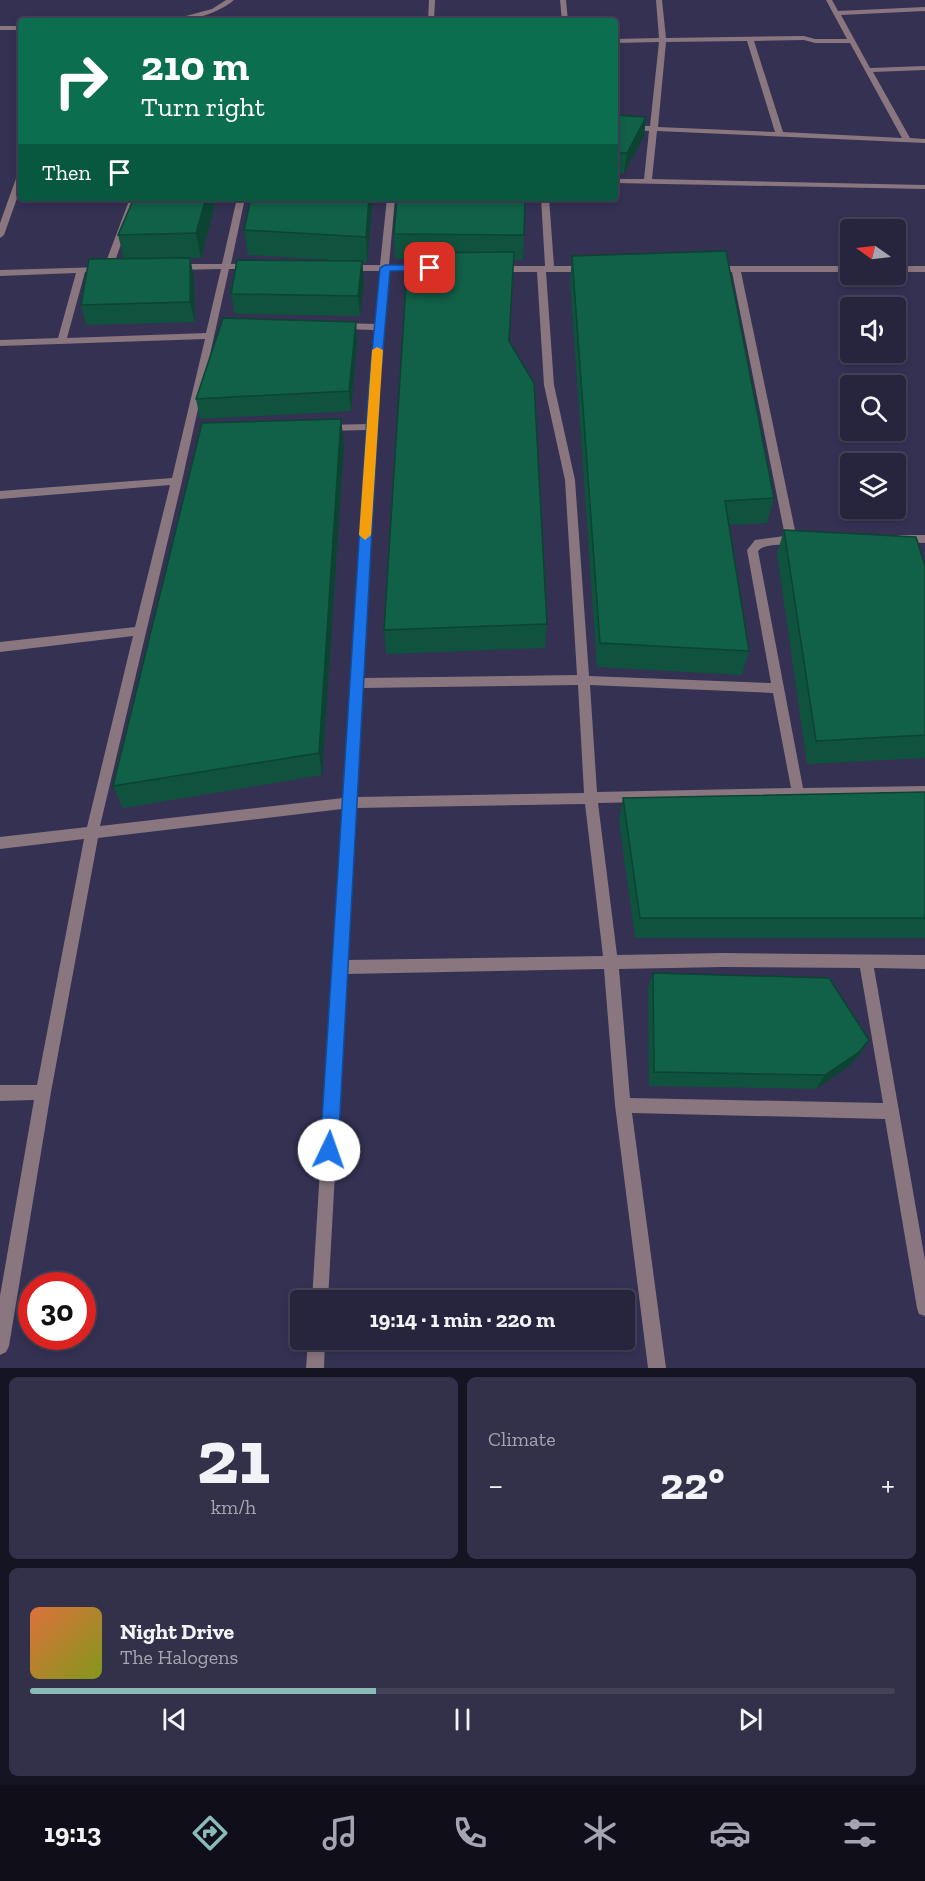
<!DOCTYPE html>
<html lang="en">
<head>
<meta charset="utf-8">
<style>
	:root { --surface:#27253e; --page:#333149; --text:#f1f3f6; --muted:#a4a5b0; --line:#434258; --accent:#8bbbb9 }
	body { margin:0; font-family:"Zilla Slab",serif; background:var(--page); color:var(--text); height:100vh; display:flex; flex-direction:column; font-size:22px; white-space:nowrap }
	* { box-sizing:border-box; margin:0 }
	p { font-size:20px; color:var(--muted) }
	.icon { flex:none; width:33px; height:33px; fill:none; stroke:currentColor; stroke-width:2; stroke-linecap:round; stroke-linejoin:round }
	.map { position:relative; height:1368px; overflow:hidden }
	.details { display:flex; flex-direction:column; gap:9px; padding:9px; background:#151422; flex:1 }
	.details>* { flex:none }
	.hud { position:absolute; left:18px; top:18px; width:600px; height:183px; border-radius:6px; box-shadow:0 3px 9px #0003,0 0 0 2px var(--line); background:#0b6e4f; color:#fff; overflow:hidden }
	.needle { width:39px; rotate:284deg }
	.fabs { position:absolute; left:840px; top:219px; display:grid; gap:12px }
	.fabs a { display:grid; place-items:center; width:66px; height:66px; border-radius:6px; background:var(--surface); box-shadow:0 3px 9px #0003,0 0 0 2px var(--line); font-size:30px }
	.speed { position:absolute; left:18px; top:1272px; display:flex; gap:12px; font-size:30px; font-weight:700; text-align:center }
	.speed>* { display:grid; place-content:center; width:78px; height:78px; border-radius:50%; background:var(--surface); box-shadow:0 3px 9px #0003,0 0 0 2px var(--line); line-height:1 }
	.speed .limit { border:9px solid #d22; background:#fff; color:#111 }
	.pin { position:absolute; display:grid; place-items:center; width:51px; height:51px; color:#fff; margin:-26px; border-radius:12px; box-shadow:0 3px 9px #0006 }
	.me { position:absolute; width:66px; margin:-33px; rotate:3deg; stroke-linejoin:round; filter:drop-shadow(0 0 4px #0008) }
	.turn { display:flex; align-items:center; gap:21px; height:126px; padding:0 24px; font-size:27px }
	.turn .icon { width:78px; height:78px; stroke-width:2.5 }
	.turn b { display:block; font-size:42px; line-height:51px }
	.then { display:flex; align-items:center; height:57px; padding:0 24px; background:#0003; gap:12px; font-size:22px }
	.big { font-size:45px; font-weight:800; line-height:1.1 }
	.details .widget { flex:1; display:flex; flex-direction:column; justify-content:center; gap:9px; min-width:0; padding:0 21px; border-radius:9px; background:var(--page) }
	.details .dial { align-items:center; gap:0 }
	.dial b { font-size:78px; line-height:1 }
	.song { display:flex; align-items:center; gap:18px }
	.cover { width:72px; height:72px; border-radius:9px; background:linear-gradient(135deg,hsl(20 70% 55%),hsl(70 70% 35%)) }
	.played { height:6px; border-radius:3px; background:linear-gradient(90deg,var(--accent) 40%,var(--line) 40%) }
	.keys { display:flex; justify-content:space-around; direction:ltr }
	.heat { display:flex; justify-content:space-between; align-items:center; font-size:33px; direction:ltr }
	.details .tiles { flex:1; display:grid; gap:9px; grid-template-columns:1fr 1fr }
	.widget:last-child { grid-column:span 2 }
	.trip { position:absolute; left:290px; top:1290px; width:345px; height:60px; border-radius:6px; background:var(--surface); box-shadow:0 3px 9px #0003,0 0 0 2px var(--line); font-weight:800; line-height:60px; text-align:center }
	.dock { display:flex; height:96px; justify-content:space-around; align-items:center; background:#100f19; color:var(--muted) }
	.dock .icon { width:42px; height:42px }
	.dock .on { color:var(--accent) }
	.dock b { font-size:27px; color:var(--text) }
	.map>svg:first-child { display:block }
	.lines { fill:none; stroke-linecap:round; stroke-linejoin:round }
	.minor { fill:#89767f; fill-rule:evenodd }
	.wall { fill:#0f533e }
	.shaded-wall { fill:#0c4332 }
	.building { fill:#116048; stroke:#0c4332; stroke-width:1.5 }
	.route { fill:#1a73e8; stroke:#114b97; stroke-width:1.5 }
	.slow { fill:#f59e0b }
</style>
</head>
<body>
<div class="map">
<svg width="925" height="1368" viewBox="0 0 925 1368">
	<rect width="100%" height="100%" fill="#343153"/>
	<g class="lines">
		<path class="minor" d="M226,0H234C216,15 190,21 167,21L212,9Z
			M429,0H435L434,21H428Z
			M560,0H566L568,21H562Z
			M656,0H662L666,38L804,36L815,39H847L826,0H832L838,11L925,7V11L841,15L870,68L925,66V70L873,72L910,138L925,139V143L657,131L652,179L925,185V189L615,183V179H644L649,131L615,129V125L650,126L659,42L615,43V39L659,38ZM804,40L815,43H850L902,138L783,132L754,41ZM747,41L775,132L658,127L666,42Z
			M0,26H21V30H0Z
			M18,173H21V187L4,235L0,238V223Z
			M130,198H138L112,269L108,272H85L67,338L206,333L221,269L177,270L173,267L177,264H222L237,198H245L231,264L252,263L256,266L252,269H229L182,481L100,826L343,798L366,430L328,431L323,428L328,425L367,424L374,330L342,329L337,326L342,323L375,324L380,271H348L344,268L348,265H380L387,198H395L389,265H423L427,268L423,271H389L379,384L363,678L577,675L565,480L544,385L537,272H498L494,269L498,266H545L541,198H549L554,266H585L589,269L585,272H546L554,385L575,480L589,676L771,683L747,550L755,540L785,536L732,272H714L710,269L714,266H850V272H741L796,535L801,536L802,539C791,549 769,540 758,551L803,788L925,786V796L598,803L617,955L724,953L925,955V969L874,968L925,1260V1316L919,1314L917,1308L885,1119L632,1113L666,1368H648L615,1105L604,969L346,974L328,1300H312L342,809L98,838L51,1092L9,1346L6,1352L0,1355V1296L34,1100L0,1101V1085H37L84,839L0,849V837L87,827L133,636L0,652V642L135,627L170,485L0,499V491L172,478L205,339L0,346V340L58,338L76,273L0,276V270L104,267ZM578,685L584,793L356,797L362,688ZM590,685L773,693L791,788L597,792ZM585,804L603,956L347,960L355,808ZM724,967L860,968L883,1103L630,1098L619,969Z
			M896,266H925V272H896Z
			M901,535H925V543L897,542L896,539L897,536Z
			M308,1340H325L324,1368H306Z"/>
	</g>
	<path class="wall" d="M615,115L646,117L644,136L624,173H615Z
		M217,198L201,258H190L194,278L195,322L86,325L81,305L124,259L118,235Z
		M373,198L367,262H362L364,281L360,316L235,314L231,294L350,261L248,255L244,230Z
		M394,234L524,235L523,260H513L509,342L547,624L545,648L386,654L384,630L408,259H395Z
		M572,256L774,498L767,523L729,525L749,651L742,675L597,667L570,281Z
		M356,322L357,342L351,411L200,419L196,399Z
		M341,419L344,445L322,775L123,808L113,786Z
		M784,530L925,566V758L807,764L777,554Z
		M925,792V938H635L619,821L623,798Z
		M653,973L869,1040L859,1055L849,1066L816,1089L649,1086L648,988Z"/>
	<path class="shaded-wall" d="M646,117L644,136L624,173L627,153Z
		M206,198H217L201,258L196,233Z
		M369,198H373L367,262L366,237Z
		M190,258L194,278L195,322L190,302Z
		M362,261L364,281L360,316L358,296Z
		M356,322L357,342L351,411L349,391Z
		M341,419L344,445L322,775L319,753Z
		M869,1040L859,1055L849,1066L816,1089L825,1075Z"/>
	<path class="building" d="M615,115L646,117L627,153H615Z
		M134,198H206L196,233L118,235Z
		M251,198H369L366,237L244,230Z
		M397,198H525L524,235L394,234Z
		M726,251L774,498L725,501L749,651L600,643L572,256Z
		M514,252L509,341L534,383L547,624L384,630L408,253Z
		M190,258V302L81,305L89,259Z
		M237,260L362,261L358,296L231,294Z
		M223,318L356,322L349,391L196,399Z
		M341,419L319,753L113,786L202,423Z
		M784,530L916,537L925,566V735L816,741Z
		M925,792V918H640L623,798Z
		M653,973L829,978L869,1040L859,1052L825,1075L654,1072Z"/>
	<path class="route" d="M430,265L433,266V270L390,271L380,384L338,1150L336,1156L329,1159L323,1156L320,1150L369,384L380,268L385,265Z"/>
	<path class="slow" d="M377,347L383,350L371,535L365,540L359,535L372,350Z"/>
</svg>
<div class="fabs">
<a><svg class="needle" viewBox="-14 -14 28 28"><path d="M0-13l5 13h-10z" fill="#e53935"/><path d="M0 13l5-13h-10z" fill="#a4a5b0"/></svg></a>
<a><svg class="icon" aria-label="sound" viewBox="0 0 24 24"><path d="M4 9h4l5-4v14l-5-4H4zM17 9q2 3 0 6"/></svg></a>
<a><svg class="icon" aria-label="search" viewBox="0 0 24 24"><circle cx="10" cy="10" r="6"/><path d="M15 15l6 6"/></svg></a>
<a><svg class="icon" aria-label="layers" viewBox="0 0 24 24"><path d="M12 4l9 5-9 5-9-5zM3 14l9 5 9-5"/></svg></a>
</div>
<div class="speed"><div class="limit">30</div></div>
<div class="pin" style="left:430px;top:268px;background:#d93025"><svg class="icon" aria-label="arrive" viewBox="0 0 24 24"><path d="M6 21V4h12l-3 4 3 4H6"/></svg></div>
<svg class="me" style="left:329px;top:1150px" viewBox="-20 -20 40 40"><circle r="19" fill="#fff"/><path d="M0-13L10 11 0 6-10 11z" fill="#1a73e8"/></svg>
<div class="trip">19:14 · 1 min · 220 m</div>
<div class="hud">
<div class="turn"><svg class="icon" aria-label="right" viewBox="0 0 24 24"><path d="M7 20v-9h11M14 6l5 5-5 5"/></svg><div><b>210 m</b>Turn right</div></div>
<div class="then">Then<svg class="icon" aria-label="arrive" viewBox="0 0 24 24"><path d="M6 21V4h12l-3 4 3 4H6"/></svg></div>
</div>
</div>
<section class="details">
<div class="tiles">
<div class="widget dial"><b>21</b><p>km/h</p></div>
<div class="widget"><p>Climate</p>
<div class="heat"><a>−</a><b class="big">22°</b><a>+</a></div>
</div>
<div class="widget">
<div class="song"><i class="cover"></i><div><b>Night Drive</b><p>The Halogens</p></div></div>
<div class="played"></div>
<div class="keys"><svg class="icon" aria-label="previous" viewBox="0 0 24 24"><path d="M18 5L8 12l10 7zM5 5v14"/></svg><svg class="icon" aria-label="pause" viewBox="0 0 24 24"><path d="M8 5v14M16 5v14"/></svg><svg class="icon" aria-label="next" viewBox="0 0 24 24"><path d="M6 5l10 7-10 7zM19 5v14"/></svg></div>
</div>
</div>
</section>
<nav class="dock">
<b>19:13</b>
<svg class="icon on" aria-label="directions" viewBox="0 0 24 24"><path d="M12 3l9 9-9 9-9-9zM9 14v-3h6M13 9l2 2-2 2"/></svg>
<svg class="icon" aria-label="music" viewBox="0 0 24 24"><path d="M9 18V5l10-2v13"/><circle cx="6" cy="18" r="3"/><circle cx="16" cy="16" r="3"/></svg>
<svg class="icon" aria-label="phone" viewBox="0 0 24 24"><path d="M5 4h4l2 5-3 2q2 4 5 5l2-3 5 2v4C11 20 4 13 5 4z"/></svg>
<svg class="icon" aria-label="climate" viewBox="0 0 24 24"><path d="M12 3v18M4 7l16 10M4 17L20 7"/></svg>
<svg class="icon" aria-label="car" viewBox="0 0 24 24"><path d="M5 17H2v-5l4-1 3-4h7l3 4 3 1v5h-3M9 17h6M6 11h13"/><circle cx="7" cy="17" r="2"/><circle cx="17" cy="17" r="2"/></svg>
<svg class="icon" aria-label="filters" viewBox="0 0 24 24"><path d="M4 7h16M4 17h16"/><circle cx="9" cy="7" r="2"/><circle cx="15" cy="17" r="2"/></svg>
</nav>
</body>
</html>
